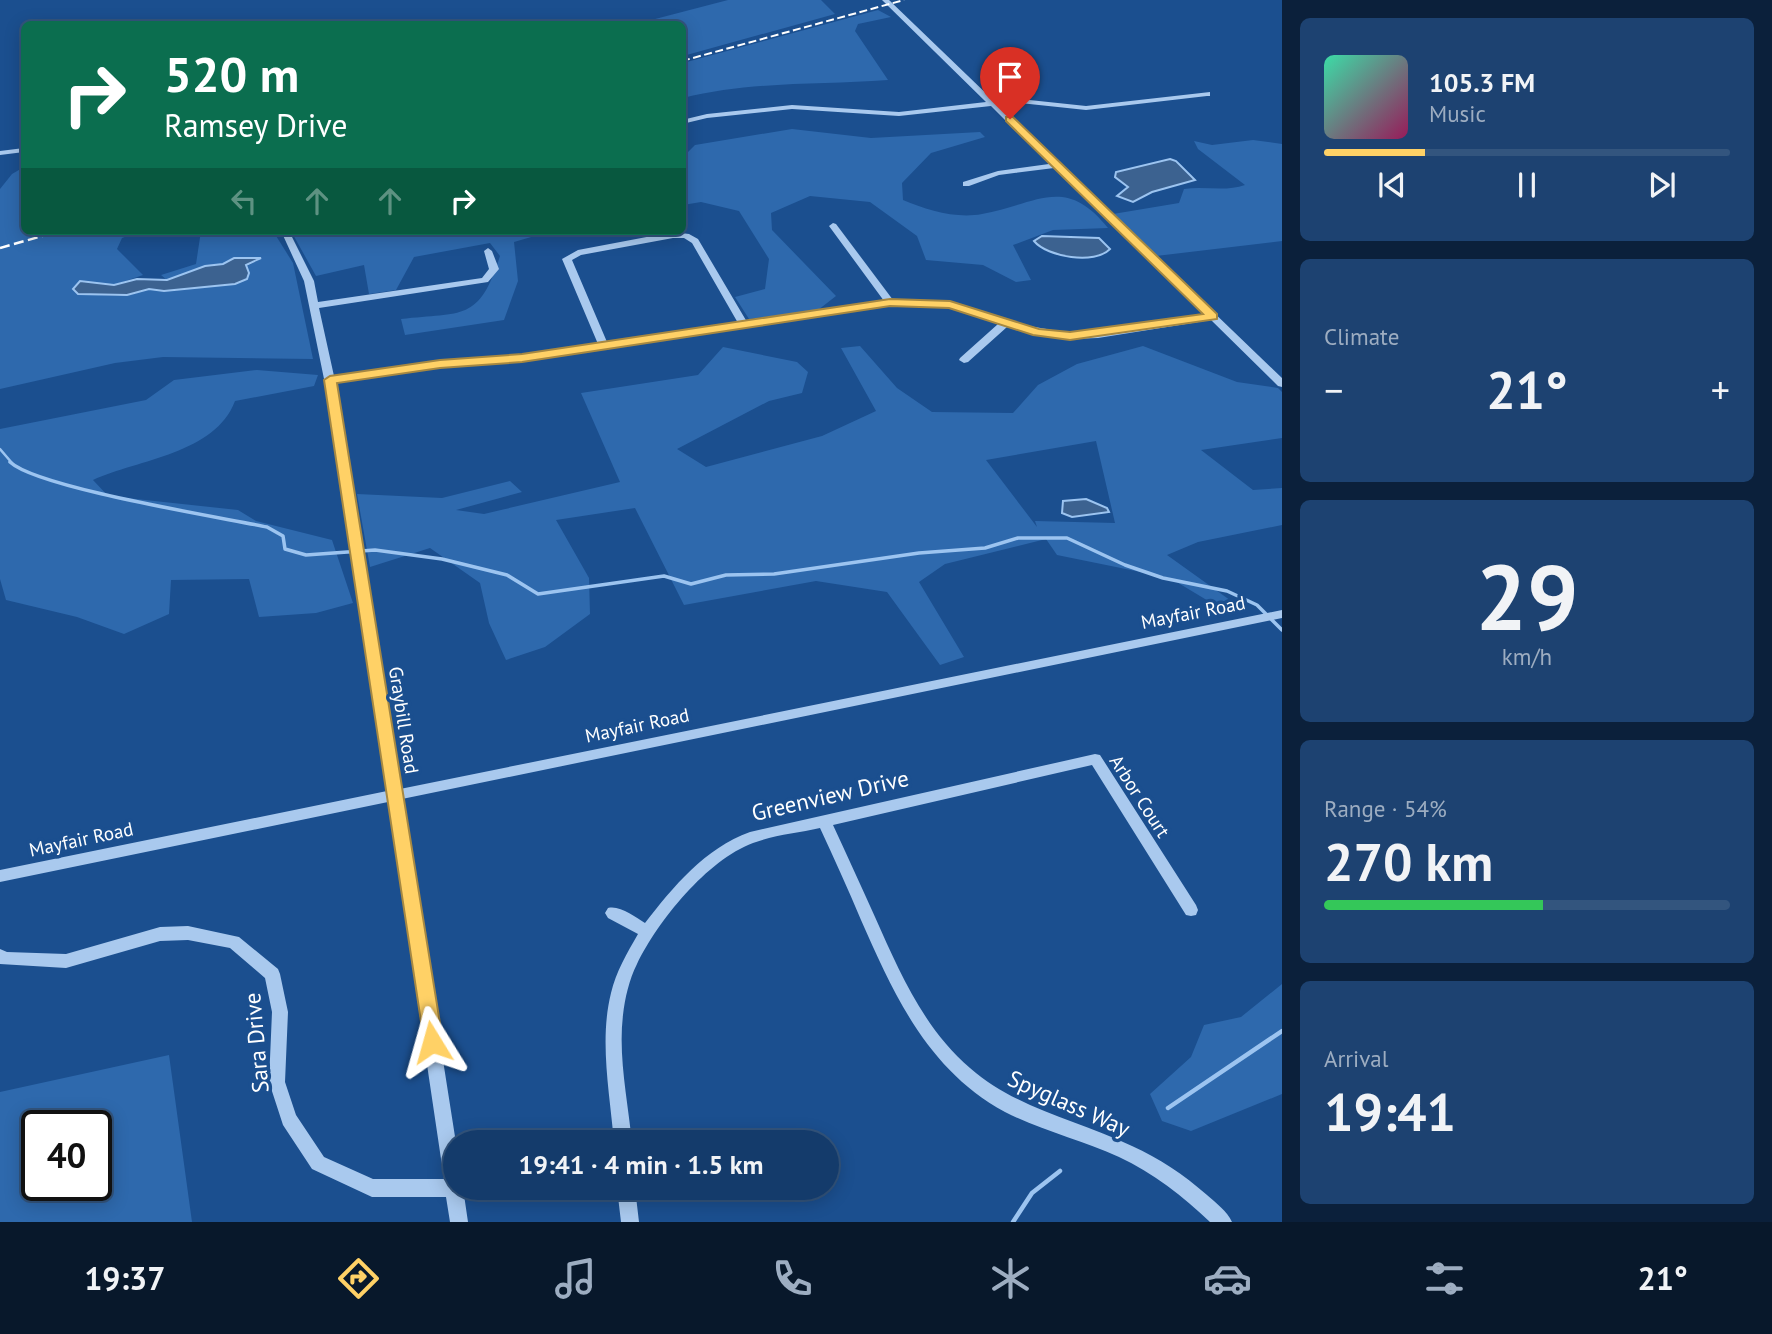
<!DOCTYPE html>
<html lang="en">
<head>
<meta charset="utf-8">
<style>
	:root { --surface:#143b6b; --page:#1d4271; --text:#f1f3f6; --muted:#9dadc1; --line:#33557e; --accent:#ffd166 }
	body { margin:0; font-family:"PT Sans",sans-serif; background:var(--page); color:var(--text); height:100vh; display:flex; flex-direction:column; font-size:26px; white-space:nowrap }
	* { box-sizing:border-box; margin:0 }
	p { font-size:23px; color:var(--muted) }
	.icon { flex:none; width:38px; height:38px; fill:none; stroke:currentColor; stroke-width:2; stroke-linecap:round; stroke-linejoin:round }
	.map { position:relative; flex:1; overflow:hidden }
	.drawer { display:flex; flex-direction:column; gap:18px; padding:18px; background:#0b203b; width:490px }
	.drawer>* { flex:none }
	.hud { position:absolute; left:21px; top:21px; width:665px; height:214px; border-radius:10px; box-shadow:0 4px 18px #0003,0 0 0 2px var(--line); background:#0b6e4f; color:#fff; overflow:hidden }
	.speed { position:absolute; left:21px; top:1110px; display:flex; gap:14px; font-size:35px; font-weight:700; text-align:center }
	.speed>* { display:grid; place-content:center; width:91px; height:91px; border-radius:50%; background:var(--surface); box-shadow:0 4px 18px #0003,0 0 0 2px var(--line); line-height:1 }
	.speed .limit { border:4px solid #111; border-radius:10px; background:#fff; color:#111 }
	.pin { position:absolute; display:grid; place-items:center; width:60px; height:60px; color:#fff; margin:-72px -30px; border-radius:50% 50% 50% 0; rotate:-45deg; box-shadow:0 0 7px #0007 }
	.pin .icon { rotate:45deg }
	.me { position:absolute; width:77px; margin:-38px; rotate:352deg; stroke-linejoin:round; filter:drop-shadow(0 0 5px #0008) }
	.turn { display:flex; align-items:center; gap:24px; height:147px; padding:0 28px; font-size:32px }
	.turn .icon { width:91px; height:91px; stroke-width:2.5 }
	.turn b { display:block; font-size:49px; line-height:60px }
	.lanes { display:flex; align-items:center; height:66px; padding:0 28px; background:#0003; justify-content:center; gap:35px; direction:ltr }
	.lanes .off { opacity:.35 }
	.big { font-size:52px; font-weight:800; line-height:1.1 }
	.drawer .card { flex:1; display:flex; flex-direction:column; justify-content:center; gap:10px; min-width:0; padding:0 24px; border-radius:10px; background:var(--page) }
	.drawer .dial { align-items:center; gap:0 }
	.dial b { font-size:91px; line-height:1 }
	.song { display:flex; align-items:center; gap:21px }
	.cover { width:84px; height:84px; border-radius:10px; background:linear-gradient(135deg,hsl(160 70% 55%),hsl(330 70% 35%)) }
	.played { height:7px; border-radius:4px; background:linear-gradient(90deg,var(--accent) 25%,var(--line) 25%) }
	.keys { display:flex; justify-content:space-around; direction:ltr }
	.heat { display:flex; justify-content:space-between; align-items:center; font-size:38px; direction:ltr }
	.charge { height:10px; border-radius:5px; background:linear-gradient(90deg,#34c759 54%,var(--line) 0) }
	.trip { position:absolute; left:443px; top:1130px; width:396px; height:70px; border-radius:35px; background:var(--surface); box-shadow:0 4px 18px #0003,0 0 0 2px var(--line); font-weight:800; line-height:70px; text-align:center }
	.menu { display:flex; height:112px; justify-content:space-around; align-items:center; background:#08182b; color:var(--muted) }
	.menu .icon { width:49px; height:49px }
	.menu .current { color:var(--accent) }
	.menu b { font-size:32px; color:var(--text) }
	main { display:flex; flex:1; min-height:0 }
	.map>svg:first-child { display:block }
	.green { fill:#2e69ad; fill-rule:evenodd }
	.water { fill:#3c6290; stroke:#9cc4f0; stroke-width:2 }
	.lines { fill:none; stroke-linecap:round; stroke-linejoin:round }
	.stream-far2 { stroke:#9cc4f0; stroke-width:2.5 }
	.stream-far1 { stroke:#9cc4f0; stroke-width:3.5 }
	.stream { stroke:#9cc4f0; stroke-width:4.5 }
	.minor { fill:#a9c9ee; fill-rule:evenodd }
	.rail-far1 { stroke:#fff; stroke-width:2; stroke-dasharray:8 3.5; stroke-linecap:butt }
	.rail { stroke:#fff; stroke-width:2.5; stroke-dasharray:10 4.5; stroke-linecap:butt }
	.route { fill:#ffd166; stroke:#a68842; stroke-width:2 }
	.labels { text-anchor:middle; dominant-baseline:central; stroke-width:7; stroke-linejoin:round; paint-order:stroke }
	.street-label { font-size:19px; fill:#fff; stroke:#1b4f8f }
	.near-street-label { font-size:23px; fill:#fff; stroke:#1b4f8f }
</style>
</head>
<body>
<main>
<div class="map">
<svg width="1282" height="1222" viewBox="0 0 1282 1222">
	<rect width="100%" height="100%" fill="#1b4f8f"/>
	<path class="green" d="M728,0H821L835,14L683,56L682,24H636Z
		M878,10L891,17L858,24L855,31L888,80C819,85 750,81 683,98V63Z
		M792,129L871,138L980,132L985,137L931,153L902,183L903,200C927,210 956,219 982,214C1037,204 1065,174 1108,228L1053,230L1013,245L1031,280L1016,282L983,265L926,260L917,236L870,202L810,196L771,213L772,230L836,296L818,310L749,319L735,297L765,289L769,259L739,211L701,202L683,205V157L695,145Z
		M1253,140L1282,144V241L1156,256L1113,214L1179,203L1184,189C1205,186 1226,192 1245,185L1198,149L1194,141L1212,145Z
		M24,167V231H141L122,238L117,249L143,275L114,285L80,281L78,294L118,296L149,289L160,291L235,284L247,279L249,273L245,267L259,260V258L234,257L223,264L210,265L167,280L161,275L196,264L201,231H273L293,263L313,359L163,357L115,363L0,389V189L12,174Z
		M291,231L347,236L362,231H552L514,242L518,281L504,320L405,335L401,319C463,312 479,322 500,256L490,243L414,257L396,290L369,294L364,265L316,276Z
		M860,346L897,388L932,412L1013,413L1038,385L1077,364L1143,346L1237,382L1278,388L1282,392V438L1201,450L1253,490L1282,488V525L1198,542L1167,555L1241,608L1230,614L1170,578L1057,555L1046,539L945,564L919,582L964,657L940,665L887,592L816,581L684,605L635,508L556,520L589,578L590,614L545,647L506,660L489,623L480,583L430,548L370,567L357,494L442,498L510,481L522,492L456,510L484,514L620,482L581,393L698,375L723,347L797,362L808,372L802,393L769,401L677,449L706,467L822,436L876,411L841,348ZM1096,441L1115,523L1035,521L1037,527L986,460Z
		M257,370L318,375L314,386L235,401C215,454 139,459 93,480L108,496L238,510L256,521L332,540L353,603L316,613L259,617L249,579L171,580L169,614L124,634L77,617L6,600L0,579V429L146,400L174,380Z
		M1282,984V1094L1191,1131L1162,1121L1150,1094L1191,1057L1204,1025L1241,1017Z
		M169,1055L192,1222H0V1092ZM37,1125H96V1185H37Z"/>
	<path class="water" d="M1170,159L1176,161L1195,180L1152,192L1133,202L1117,196L1128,187L1115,177L1116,172Z
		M1042,236L1099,238L1110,249C1095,265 1047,257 1034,241Z
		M234,258H261L246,265L249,273L247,279L235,284L164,291L149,289L127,295L78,294L73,289L80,281L114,285L137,279L167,280L205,266L223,264Z
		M1086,499L1107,508L1109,512L1072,517L1062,513L1063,501Z"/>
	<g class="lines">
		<path class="stream-far2" d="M0,449L12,463"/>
		<path class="stream-far1" d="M10,462C38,488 219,517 267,527L283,536L285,549L306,555L375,550L442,559L507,575L538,594L664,576L691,584L726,575L774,574L919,553L985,548L1018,538H1067L1125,565L1163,578L1227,591L1257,605L1282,630"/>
		<path class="stream" d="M1168,1108L1282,1031
			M1013,1222L1032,1193L1060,1171"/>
		<path class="minor" d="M882,0H889L994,101L1020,99L1086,106L1210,92V96H1207L1086,110L1020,103L999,106L1282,378V387L1278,386L1211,320L1098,338L1070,339L1021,331L1007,327L968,362L964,363L959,360L960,358L998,324L949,308L890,306L522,361L440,367L335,382L343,423L400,789L1282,610V618L402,799L456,1143L455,1188H463L468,1222H450L446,1197H372L312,1169L283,1125L269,1082L272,1012L265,978L230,948L188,940L160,941L66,968L0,964V949L7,952L66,954L160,927L188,926L239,937L278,969L280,974L288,1012L285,1082L296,1115L324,1157L373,1179H444L388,802L0,882V870L387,791L333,423L304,281L281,231H289L314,281L318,302L482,278L489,269L484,251L488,248L492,251L499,269L488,282L319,308L334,376L440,361L522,355L598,344L562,259L578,250L673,232L689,234L698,239L747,322L884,301L829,226L833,223L836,224L893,300L950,302L1023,325L1070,333L1098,332L1206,315L1054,168L999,175L969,186H963V182L998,171L1049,164L991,106L899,116L792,109L707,118L682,124V120L707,114L792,105L899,112L986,102ZM673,238H684L692,243L738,323L607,342L572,260L581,255Z
			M24,148V152L0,155V151Z
			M1095,754L1100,755L1196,905L1198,910L1196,915L1191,916L1186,915L1092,765L833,825C847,855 861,886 875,917C899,971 924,1029 970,1068C1017,1109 1077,1120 1132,1146C1159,1158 1184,1175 1207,1195C1216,1203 1227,1211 1232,1222H1210C1183,1196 1153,1173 1119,1157C1082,1140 1042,1131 1005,1112C928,1070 895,997 861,920C848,889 834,858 820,828C798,833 774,835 753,843C707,860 658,921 637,964C629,980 625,998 623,1015C618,1057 628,1101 632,1143H614C610,1094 599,1041 611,993C616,972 627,953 638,934L608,918L605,913L608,908C620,905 635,917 645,923C673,887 705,848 750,832Z
			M617,1188H635L639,1222H621Z"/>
		<path class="rail-far1" d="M682,61L904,0"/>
		<path class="rail" d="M0,248L60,231"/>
	</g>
	<path class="route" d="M1006,117H1013L1217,314V319L1070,340L1033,335L949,308L890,306L522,362L440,368L337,383L443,1042L440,1048L432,1051L425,1048L324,380L330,376L440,360L522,354L890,299L950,301L1039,329L1070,332L1203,314L1006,121Z"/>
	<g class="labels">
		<g class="street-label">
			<text transform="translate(1193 612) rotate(-11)">Mayfair Road</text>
			<text transform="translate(404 720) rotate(81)">Graybill Road</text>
			<text transform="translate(637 725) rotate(-12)">Mayfair Road</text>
			<text transform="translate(1140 796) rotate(57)">Arbor Court</text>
			<text transform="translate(81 839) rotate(-12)">Mayfair Road</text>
		</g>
		<g class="near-street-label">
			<text transform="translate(830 795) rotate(-13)">Greenview Drive</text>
			<text transform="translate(256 1043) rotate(-95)">Sara Drive</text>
			<text transform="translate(1069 1103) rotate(24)">Spyglass Way</text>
		</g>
	</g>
</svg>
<div class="speed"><div class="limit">40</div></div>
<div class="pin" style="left:1010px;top:119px;background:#d93025"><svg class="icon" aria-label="arrive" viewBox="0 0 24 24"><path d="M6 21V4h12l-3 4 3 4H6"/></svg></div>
<svg class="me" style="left:432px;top:1042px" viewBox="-20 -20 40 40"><path d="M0-17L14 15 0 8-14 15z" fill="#ffd166" stroke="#fff" stroke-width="4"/></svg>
<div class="trip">19:41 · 4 min · 1.5 km</div>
<div class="hud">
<div class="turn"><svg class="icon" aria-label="right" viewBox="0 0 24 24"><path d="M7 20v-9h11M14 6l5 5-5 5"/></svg><div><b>520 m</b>Ramsey Drive</div></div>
<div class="lanes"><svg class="icon off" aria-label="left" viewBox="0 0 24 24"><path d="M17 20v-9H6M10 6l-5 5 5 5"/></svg><svg class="icon off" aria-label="ahead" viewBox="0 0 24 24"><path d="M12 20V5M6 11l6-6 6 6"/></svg><svg class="icon off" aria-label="ahead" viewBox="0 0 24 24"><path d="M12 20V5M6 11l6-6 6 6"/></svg><svg class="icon" aria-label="right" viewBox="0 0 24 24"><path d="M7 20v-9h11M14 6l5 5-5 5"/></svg></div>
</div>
</div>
<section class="drawer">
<div class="card">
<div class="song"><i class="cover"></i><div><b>105.3 FM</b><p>Music</p></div></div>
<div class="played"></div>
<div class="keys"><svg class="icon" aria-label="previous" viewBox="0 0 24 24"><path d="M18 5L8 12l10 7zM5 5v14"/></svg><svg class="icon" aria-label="pause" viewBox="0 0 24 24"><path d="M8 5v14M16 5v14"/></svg><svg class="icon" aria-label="next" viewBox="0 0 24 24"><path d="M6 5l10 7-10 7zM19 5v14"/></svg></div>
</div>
<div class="card"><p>Climate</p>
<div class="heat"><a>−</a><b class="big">21°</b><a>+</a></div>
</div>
<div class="card dial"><b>29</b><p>km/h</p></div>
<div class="card"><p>Range · 54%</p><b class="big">270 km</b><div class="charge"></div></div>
<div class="card"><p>Arrival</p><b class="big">19:41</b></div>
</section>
</main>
<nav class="menu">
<b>19:37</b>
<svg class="icon current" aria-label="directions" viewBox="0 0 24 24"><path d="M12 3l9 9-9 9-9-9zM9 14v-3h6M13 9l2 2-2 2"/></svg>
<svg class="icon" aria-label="music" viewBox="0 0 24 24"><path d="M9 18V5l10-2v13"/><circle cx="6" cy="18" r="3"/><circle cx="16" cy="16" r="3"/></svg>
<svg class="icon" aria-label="phone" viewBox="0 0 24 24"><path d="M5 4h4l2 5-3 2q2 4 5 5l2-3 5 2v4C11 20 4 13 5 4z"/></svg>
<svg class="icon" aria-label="climate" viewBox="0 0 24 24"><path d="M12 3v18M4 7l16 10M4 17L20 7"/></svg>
<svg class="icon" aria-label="car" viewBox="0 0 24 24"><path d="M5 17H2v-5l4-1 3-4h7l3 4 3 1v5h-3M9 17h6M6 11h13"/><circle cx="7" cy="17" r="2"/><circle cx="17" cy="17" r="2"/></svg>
<svg class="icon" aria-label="filters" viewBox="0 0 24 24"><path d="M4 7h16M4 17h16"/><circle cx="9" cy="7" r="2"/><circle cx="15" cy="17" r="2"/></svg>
<b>21°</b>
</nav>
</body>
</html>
